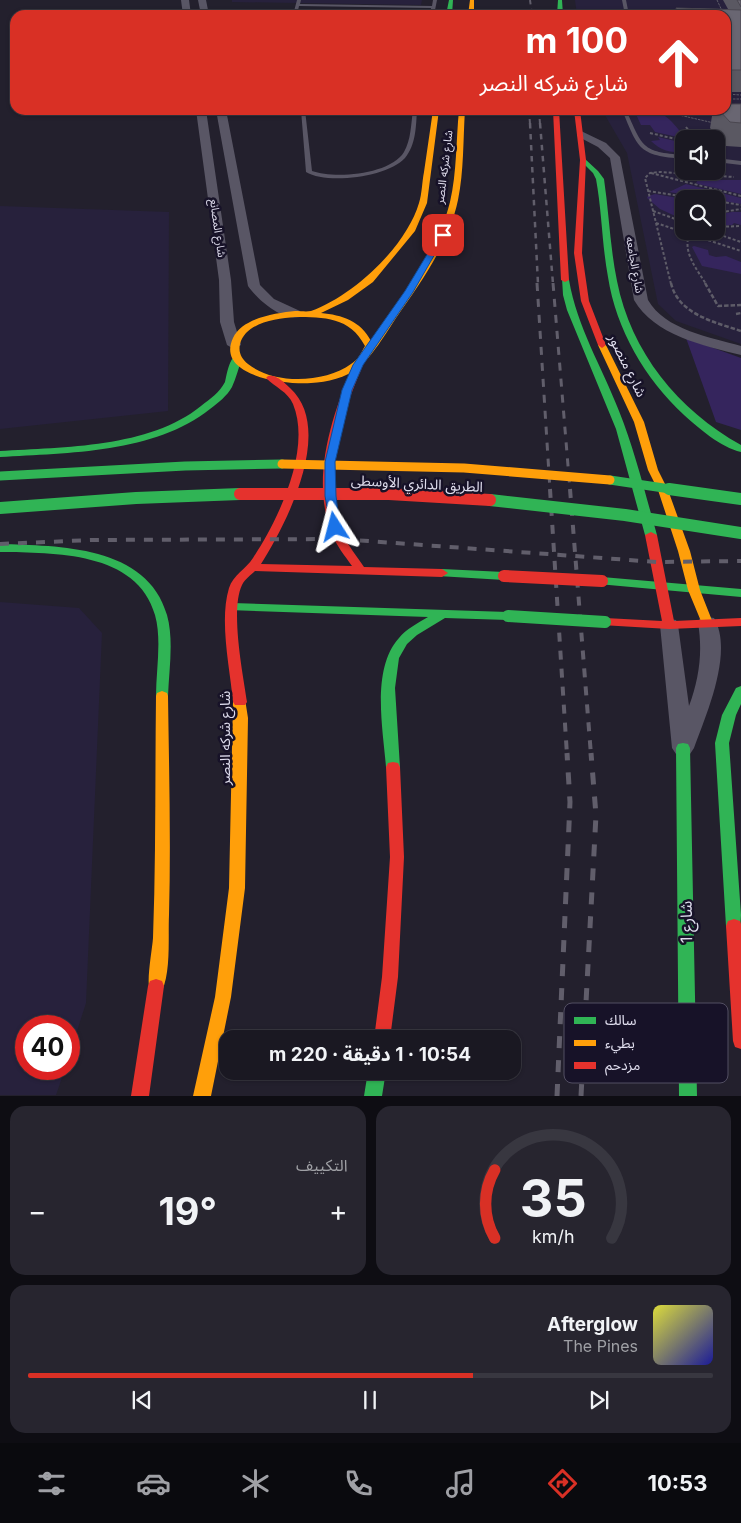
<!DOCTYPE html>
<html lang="ar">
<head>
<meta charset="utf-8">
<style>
	:root { --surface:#1a1822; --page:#27252f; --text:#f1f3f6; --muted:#9fa0a5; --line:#383740; --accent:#d93025 }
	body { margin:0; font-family:Inter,"Noto Sans Arabic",sans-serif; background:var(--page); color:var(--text); direction:rtl; height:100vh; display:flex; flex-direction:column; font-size:19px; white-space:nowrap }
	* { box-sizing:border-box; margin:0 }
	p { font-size:16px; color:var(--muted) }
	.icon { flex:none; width:28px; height:28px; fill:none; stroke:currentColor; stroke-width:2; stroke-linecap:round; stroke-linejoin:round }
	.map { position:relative; height:1096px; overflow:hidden; direction:ltr }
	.panel { display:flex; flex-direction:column; gap:10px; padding:10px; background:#0e0d13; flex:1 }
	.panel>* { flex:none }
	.banner { position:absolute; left:10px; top:10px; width:721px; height:105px; border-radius:15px; box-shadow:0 1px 4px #0004,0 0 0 1px var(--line); direction:rtl; background:#d93025; color:#fff; overflow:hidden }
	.buttons { position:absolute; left:675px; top:130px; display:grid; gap:10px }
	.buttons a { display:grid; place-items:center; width:50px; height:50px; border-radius:10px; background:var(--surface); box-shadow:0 1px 4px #0004,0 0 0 1px var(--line); font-size:25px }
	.speed { position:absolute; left:15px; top:1015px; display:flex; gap:10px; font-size:25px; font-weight:700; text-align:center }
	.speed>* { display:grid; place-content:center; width:65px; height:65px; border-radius:50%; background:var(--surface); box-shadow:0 1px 4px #0004,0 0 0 1px var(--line); line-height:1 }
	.speed .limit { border:8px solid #d22; background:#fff; color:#111 }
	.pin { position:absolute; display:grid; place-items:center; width:42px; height:42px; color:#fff; margin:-21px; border-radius:10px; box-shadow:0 2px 8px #0006 }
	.me { position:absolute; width:55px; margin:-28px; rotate:351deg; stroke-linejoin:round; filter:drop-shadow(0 0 4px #0008) }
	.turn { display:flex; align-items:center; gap:18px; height:105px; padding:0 20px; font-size:22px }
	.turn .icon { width:65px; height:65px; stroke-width:2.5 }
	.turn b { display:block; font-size:35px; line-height:42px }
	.big { font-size:38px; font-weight:700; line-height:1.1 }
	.panel .card { flex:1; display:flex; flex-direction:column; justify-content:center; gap:8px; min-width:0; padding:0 18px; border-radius:15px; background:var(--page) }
	.panel .dial { align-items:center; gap:0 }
	.dial svg { height:130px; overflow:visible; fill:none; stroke:var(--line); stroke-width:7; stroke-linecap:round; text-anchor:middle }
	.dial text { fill:var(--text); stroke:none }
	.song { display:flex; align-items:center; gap:15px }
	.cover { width:60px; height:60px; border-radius:8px; background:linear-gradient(135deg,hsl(60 70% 55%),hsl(240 70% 35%)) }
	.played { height:5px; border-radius:2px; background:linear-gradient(90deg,var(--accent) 65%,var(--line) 65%) }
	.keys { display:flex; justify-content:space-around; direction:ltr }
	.heat { display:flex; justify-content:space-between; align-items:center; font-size:28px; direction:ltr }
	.panel .tiles { flex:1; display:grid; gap:10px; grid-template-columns:1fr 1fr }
	.card:last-child { grid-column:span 2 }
	.trip { position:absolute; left:219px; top:1030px; width:302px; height:50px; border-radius:15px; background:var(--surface); box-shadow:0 1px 4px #0004,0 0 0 1px var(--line); font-weight:700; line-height:50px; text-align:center; direction:rtl }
	.tabs { display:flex; height:80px; justify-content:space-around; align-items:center; background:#0a0a0e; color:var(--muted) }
	.tabs .icon { width:35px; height:35px }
	.tabs .on { color:var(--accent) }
	.tabs b { font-size:22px; color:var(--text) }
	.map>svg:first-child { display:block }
	.built { fill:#27213c; fill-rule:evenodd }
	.green { fill:#35255d }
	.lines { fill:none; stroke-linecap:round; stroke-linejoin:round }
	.path-far2 { stroke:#5e5c68; stroke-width:1; stroke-dasharray:2.5 1; stroke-linecap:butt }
	.path-far1 { stroke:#5e5c68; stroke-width:2; stroke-dasharray:3 2; stroke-linecap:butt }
	.path { stroke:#5e5c68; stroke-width:2.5; stroke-dasharray:4.5 2; stroke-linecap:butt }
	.lane { fill:#595665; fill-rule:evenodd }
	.street { fill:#595665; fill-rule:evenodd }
	.fast { fill:#30b455; fill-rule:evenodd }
	.slow { fill:#ff9f0a; fill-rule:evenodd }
	.jam { fill:#e5322d; fill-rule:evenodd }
	.rail-far4 { stroke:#615e6b; stroke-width:2; stroke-dasharray:4.5 4.5; stroke-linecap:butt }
	.rail-far3 { stroke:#615e6b; stroke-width:2.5; stroke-dasharray:5.5 5.5; stroke-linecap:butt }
	.rail-far2 { stroke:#615e6b; stroke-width:3; stroke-dasharray:8 8; stroke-linecap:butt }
	.rail-far1 { stroke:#615e6b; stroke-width:4; stroke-dasharray:9 9; stroke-linecap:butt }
	.rail { stroke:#615e6b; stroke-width:5; stroke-dasharray:12 12; stroke-linecap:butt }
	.fast-bridge-far1 { stroke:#30b455; stroke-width:9 }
	.fast-bridge { stroke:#30b455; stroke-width:12 }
	.slow-bridge { stroke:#ff9f0a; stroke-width:9 }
	.jam-bridge { stroke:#e5322d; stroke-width:12 }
	.wall { fill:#5a5862 }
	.building { fill:#696672; stroke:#4a4750 }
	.route { fill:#1a73e8; stroke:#114b97 }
	.labels { text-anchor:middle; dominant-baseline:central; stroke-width:5; stroke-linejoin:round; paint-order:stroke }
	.far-street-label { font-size:11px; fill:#e0deee; stroke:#171228 }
	.street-label { font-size:14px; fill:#e0deee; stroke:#171228 }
	.near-street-label { font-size:16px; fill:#e0deee; stroke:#171228 }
	.key { fill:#171228; stroke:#534f63; stroke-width:1 }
	.key-label { font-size:14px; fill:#e0deee }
</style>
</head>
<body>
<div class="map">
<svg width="741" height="1096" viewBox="0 0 741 1096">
	<rect width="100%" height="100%" fill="#23202d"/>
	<path class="built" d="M232,0H422L421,5L232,2Z
		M575,0H741V344L676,321L658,304L627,153L602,110H726V15H577ZM684,139H716V171H684ZM684,199H716V231H684Z
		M0,206L169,212L168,411L0,429Z
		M0,602L79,608L102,633L86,1003L69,1056V1026H26V1069H65L56,1095H0Z"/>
	<path class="green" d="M634,110C667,110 666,116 687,139L655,132L650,125H641Z
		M658,137L684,143V153C670,152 661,151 651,141L660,140Z
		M698,180H741V194L698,184L696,183Z
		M686,184L741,198V204L669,192Z
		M655,194L684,199V220L660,209L647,198L648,196Z
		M732,212H741V225L734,223L732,225L716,226V215Z
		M694,246L708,250L709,255L716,257L726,256L741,262V274L702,266L692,247Z
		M686,338L741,358V430L716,422Z"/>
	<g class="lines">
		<path class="path-far2" d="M717,0L724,15
			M726,94L741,95
			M726,99H741
			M657,110L714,123
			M681,110L687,117"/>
		<path class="path-far1" d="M686,127L695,139
			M650,133L684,141
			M651,173L741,196
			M648,191L699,199
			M716,201L741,205
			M653,211L684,222
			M716,213L741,209
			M656,223L741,251
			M716,227L741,226
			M709,231L741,242
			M689,234C683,253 696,268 706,284
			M671,284L645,178L650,173L660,172L734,177"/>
		<path class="path" d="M671,283C678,314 714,322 741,331
			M705,283L718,306L741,305
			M736,314L741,313"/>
		<path class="lane" d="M297,0H301L300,4L432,6L433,0H437L434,15H430L431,8L299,6L297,15H293Z
			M622,0H626L629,15H625Z
			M301,110H305L312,171C334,179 390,175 404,152C411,140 411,124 413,110H417C416,126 416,145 405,158C388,177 327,185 306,172Z
			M622,110H626C643,147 641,152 684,155V159C638,155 639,150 622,110Z
			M716,158L741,161V165L716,162Z"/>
		<path class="street" d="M181,0H189L191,15H183Z
			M198,0H206L209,15H201Z
			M196,110H206L231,280L234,322L241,345L234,349L227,345L220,322L219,280Z
			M216,110H226L260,285L274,299L300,311L302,314L300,317C282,321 257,299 248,286Z
			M581,131L606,143L620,157L648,300C665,330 710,337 741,346V355C704,346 654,335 634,300L610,158L598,147L577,136V132Z
			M707,617L714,618C734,652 706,715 694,748L690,754L683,756L676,754L672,748L660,625L662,620L669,619L676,620L678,625L689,706C699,679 703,652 698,623L700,618Z"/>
		<path class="fast" d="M449,0H453L452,15H446Z
			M558,0H562L563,15H557Z
			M581,159H585L598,171L604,179C609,213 610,247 617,281C631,352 678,410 741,445V452C720,447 700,429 684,415C645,379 616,329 608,277C602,245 602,212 596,179L593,173L581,161Z
			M562,278L569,280C577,327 602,367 619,411C635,451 645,493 657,535L655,537L651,538L645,535L616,429L567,310L563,295Z
			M237,355L242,358C239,367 236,378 232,387C227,396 218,403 210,409C155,453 68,453 0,457V451C64,447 149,448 201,406C210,399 220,392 225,382C227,374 229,358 237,355Z
			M0,544C59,546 147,545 167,615C174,640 169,670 168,696L167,699H157L156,696C156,670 162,640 155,615C137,551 54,553 0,552Z
			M442,569L504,572L510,576L504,580L438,576L436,573Z
			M602,577L741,589V597L598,584L596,581Z
			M232,603L508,612L514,616L508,620L445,618L417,635L407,644L399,658L395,688L400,767L398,771L393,772L388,771L386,767C383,729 371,669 399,638C406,629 418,623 428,617L228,610L226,607L228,604Z
			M741,686V704L736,715L729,743L741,915L740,931L734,933L728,931L726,926L715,743L722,715L736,688Z
			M683,743L688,744L690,748L697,1096H679L676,748L678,744Z
			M368,1071H386L382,1096H364Z"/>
		<path class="slow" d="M470,0H474V15H468Z
			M433,110H439L427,203L415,231L373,282L348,300L321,313C342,315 361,321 371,341C402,298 437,254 450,202C457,172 456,140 459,110H465C463,140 464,171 458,200C449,244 421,282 396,318C387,332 371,358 359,367C346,378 327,382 311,383C288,385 215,377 233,338C242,318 276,313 295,311C301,311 306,312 311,311C353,296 406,247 419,203C422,194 422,182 424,172C427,151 430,131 433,110ZM295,317C324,317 350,317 365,346C361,353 358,360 351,364C325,383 274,385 248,364C242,359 238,353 240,344C246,322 276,319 295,317Z
			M602,342L606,345L644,422L658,470L668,490L690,551L700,590L713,623L711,626H703L688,590L678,551L658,490L648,470L634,422L598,345Z
			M162,691L167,693L168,696C169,769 171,842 169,915C168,938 171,971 162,991L156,993L150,991C146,982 152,951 153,938C156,858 155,777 156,696L157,693Z
			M240,697L245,699L248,718L245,888L231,997L211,1096H193L215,997L229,888L233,702L235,699Z"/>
		<path class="jam" d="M553,110H559L569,280L565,282L561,280Z
			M574,110H580L586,160L582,253L589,301L606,345L602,348L598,345L581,301L574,253L580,160Z
			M358,362L363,365C341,416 320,480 343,534C348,546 357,556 364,567L442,569L448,573L442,577L255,571C251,575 245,579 242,585C230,610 243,674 247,702L245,705H235L233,702C230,668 219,621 229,588C233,575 246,569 253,558C278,520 312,450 293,404C288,392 275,387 266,378L268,376C276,374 284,382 290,388C335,429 287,523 261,564L352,566C345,556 336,545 332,534C310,479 332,416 353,365Z
			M651,532L657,535L674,621L741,618V626L669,629L601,625L599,622L605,618L662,621L645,535Z
			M393,762L398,763L400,767L404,857L398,977L390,1039H374L382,977L390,857L386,767L388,763Z
			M734,919L740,921L741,924V1049L735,1047L733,1041L726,926L728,921Z
			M156,979L162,981L164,986L149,1096H131L148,986L150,981Z"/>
		<path class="rail-far4" d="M530,0L532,15
			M529,110L530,124
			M539,110L540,124"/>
		<path class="rail-far3" d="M530,123L538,284
			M540,123L553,284"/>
		<path class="rail-far2" d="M537,283L550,490
			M553,283L570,490"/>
		<path class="rail-far1" d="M550,489L567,755
			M570,489L591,755
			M0,544L92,540L340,539L657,562L741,561"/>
		<path class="rail" d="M557,1096L570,802L567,753
			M581,1096L596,815L591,753"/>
		<path class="fast-bridge-far1" d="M0,476L185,466L282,464
			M610,480L677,490"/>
		<path class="fast-bridge" d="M669,489L741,499
			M490,500L625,515L741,533
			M0,508L136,498L240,494
			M508,616L605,622"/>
		<path class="slow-bridge" d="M282,464L464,468L610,480"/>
		<path class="jam-bridge" d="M240,494H389L490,500
			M504,576L602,581"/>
	</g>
	<path class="wall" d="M723,0H741V92H726V15H675L676,8L728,9Z
		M741,104V147L726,146L710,128L713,110H726Z"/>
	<path class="building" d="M737,0H741V7Z
		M676,8L741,10V70H726V15H679Z
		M726,104H741V123L730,122L719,110H726Z"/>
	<path class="route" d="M440,233L446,235L413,292L363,365L352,390L335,462L336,496L340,527L335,530L331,529L325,496V462L342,390L353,365L405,291Z"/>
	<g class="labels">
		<g class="far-street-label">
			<text transform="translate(444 167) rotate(-83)">شارع شركه النصر</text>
			<text transform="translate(218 228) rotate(82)">شارع المصانع</text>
			<text transform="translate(635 265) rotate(80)">شارع الجامعه</text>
		</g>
		<g class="street-label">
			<text transform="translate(628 365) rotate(64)">شارع منصور</text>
			<text transform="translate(417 483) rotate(3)">الطريق الدائري الأوسطى</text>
			<text transform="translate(224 738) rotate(-90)">شارع شركه النصر</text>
		</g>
		<g class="near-street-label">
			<text transform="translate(686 922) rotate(-91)">شارع 1</text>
		</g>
	</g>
	<rect x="564" y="1003" width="164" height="80" rx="8" class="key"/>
	<rect x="574" y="1017" width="22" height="7" fill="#30b455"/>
	<rect x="574" y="1040" width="22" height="6" fill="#ff9f0a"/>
	<rect x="574" y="1062" width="22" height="7" fill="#e5322d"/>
	<g class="key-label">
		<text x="605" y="1025">سالك</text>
		<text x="605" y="1048">بطيء</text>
		<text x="605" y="1070">مزدحم</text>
	</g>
</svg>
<div class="buttons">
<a><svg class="icon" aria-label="sound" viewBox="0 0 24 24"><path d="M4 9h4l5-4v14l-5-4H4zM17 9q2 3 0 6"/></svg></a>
<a><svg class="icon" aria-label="search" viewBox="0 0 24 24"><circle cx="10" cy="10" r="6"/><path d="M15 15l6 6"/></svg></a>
</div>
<div class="speed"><div class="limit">40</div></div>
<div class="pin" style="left:443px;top:235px;background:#d93025"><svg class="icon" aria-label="arrive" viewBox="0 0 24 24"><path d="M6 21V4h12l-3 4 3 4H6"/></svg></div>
<svg class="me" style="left:335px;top:527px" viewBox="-20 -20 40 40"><path d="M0-17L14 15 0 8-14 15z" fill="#1a73e8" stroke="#fff" stroke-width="4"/></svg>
<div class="trip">10:54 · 1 دقيقة · 220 m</div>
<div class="banner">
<div class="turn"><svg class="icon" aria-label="ahead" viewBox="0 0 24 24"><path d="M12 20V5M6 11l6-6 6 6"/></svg><div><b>100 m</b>شارع شركه النصر</div></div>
</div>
</div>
<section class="panel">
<div class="tiles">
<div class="card dial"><svg viewBox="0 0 100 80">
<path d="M14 69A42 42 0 1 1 86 69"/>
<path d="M14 69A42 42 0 0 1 14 27" stroke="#d93025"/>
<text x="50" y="56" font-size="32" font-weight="700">35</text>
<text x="50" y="72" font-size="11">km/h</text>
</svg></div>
<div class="card"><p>التكييف</p>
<div class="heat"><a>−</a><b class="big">19°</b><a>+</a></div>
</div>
<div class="card">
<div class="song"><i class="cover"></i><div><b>Afterglow</b><p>The Pines</p></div></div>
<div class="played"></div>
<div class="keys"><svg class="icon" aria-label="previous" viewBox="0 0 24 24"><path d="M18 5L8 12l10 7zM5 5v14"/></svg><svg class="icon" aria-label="pause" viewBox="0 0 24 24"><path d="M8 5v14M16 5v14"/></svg><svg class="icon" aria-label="next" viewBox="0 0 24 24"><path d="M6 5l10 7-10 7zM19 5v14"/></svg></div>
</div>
</div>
</section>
<nav class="tabs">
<b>10:53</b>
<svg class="icon on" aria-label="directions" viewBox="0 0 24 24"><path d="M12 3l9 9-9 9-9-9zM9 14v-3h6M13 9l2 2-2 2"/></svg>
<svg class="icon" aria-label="music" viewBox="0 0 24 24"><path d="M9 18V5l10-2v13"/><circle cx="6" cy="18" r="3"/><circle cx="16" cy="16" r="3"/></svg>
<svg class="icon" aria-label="phone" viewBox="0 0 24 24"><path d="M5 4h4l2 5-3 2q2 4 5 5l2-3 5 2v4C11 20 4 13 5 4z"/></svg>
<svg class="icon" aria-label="climate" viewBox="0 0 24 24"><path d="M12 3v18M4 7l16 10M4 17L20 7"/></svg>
<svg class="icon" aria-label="car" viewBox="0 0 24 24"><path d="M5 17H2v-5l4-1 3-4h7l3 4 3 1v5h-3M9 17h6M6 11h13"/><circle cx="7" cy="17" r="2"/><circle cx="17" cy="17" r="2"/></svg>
<svg class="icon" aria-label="filters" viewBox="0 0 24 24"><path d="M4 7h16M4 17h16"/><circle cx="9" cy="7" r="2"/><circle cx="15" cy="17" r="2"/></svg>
</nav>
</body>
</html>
